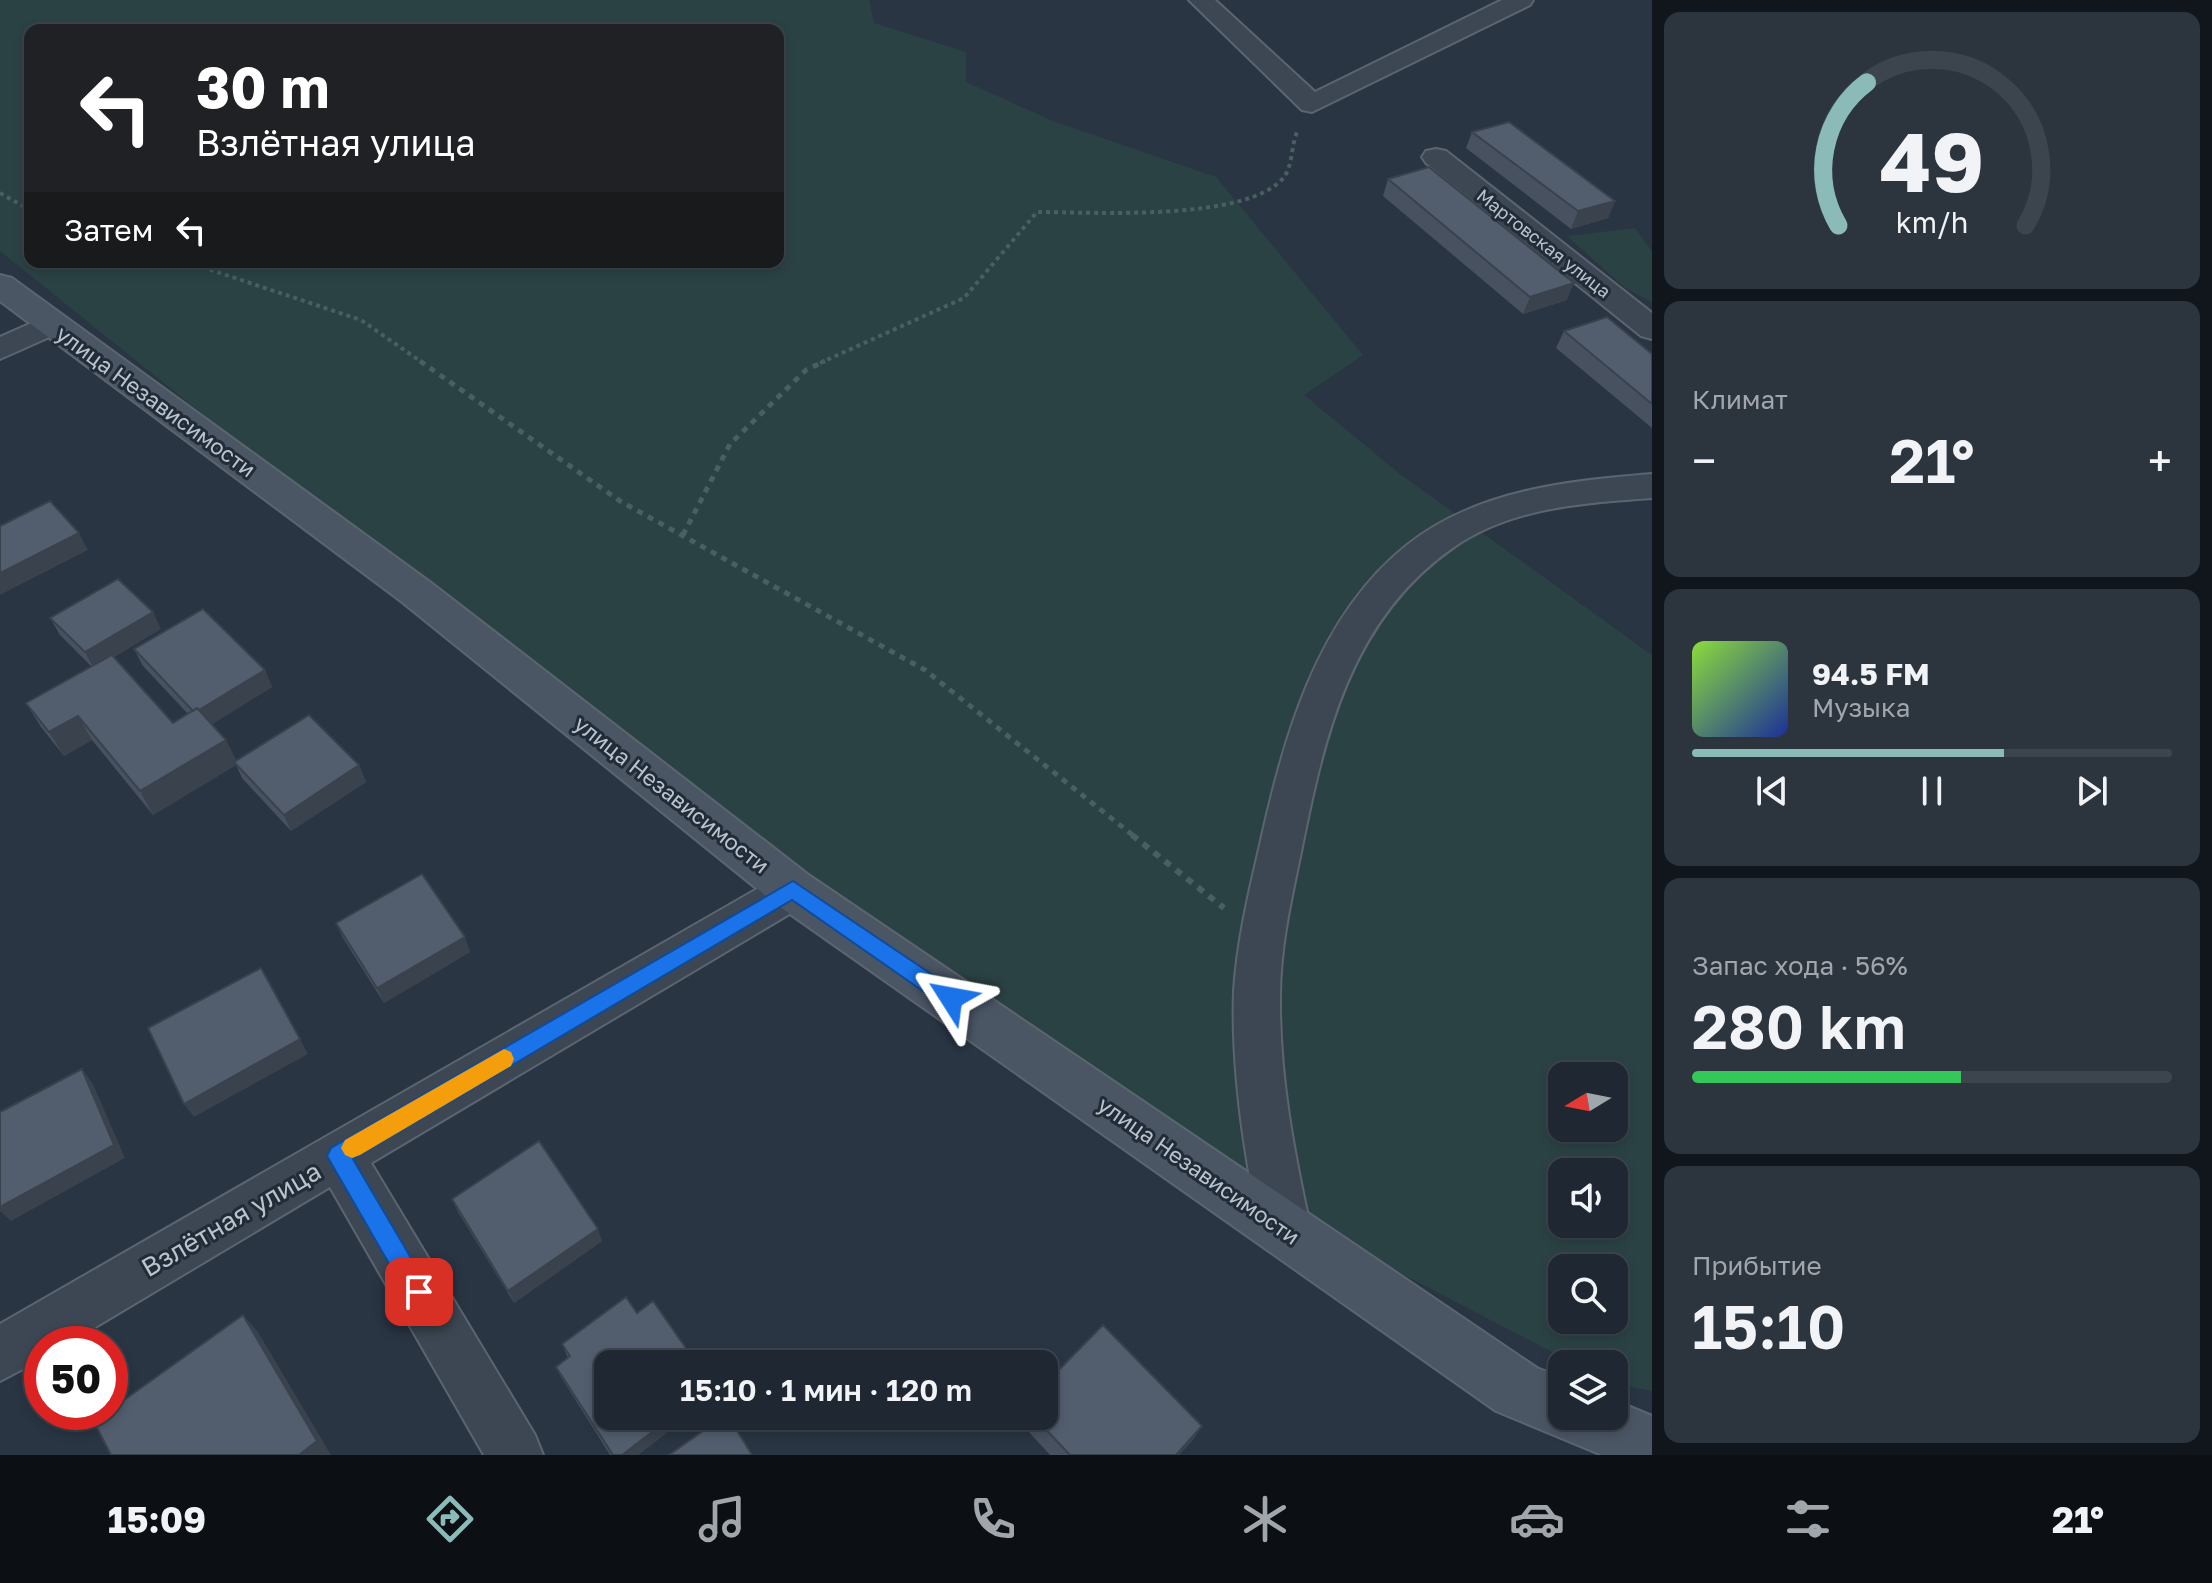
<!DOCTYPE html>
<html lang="ru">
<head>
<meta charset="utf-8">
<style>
	:root { --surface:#1f2832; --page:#2c343e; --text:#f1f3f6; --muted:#a1a6ac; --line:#3c444d; --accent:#8bbbb9 }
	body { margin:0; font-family:"Golos Text",sans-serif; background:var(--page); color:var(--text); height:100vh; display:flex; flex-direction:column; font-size:30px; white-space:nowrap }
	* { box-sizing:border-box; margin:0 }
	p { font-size:26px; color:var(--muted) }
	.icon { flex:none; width:44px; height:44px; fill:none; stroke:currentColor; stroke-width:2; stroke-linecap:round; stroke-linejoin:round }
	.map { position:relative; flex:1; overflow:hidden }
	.drawer { display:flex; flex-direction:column; gap:12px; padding:12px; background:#11161c; width:560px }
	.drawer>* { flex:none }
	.top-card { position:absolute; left:24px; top:24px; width:760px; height:244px; border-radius:16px; box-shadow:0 4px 12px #0003,0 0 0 2px var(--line); background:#202124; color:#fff; overflow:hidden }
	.needle { width:52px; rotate:260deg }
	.buttons { position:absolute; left:1548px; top:1062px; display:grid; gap:16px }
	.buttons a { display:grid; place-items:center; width:80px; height:80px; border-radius:16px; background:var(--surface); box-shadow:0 4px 12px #0003,0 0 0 2px var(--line); font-size:40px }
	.speed { position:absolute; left:24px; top:1326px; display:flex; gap:16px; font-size:40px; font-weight:700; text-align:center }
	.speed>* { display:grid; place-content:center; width:104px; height:104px; border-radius:50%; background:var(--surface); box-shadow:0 4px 12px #0003,0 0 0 2px var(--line); line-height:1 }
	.speed .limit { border:12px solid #d22; background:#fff; color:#111 }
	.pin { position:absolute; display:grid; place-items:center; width:68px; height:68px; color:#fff; margin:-34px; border-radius:16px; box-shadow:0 4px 12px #0006 }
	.me { position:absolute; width:88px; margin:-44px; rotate:304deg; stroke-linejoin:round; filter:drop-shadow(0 0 6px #0008) }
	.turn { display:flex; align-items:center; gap:28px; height:168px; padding:0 40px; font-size:36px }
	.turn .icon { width:104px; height:104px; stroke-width:2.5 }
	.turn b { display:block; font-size:56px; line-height:68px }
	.then { display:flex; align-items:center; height:76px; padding:0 40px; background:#0003; gap:16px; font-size:30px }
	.big { font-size:60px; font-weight:600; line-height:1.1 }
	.drawer .widget { flex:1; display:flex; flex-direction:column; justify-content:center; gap:12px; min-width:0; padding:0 28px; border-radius:16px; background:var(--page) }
	.drawer .dial { align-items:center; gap:0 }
	.dial svg { height:208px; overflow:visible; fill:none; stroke:var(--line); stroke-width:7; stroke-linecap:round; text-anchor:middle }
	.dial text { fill:var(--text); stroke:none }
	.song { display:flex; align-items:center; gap:24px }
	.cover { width:96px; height:96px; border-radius:12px; background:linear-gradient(135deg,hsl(90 70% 55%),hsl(230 70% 35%)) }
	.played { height:8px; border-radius:4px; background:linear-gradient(90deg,var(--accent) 65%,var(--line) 65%) }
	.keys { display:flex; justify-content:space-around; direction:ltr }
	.heat { display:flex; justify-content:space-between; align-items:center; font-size:44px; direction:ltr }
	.charge { height:12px; border-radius:6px; background:linear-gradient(90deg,#34c759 56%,var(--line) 0) }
	.trip { position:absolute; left:594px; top:1350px; width:464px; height:80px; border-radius:16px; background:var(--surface); box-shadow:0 4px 12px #0003,0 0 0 2px var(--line); font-weight:600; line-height:80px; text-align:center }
	.dock { display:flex; height:128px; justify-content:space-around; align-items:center; background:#0c1014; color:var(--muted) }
	.dock .icon { width:56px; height:56px }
	.dock .current { color:var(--accent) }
	.dock b { font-size:36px; color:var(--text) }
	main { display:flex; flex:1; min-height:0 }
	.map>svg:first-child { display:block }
	.green { fill:#2b4244; fill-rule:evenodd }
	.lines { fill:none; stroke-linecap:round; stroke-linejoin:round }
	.minor-casing { stroke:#5b6570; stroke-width:4 }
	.secondary-casing { stroke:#5b6570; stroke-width:4 }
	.path-far2 { stroke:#495f60; stroke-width:4; stroke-dasharray:4 4; stroke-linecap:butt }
	.path-far1 { stroke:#495f60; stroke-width:5; stroke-dasharray:6 6; stroke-linecap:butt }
	.path { stroke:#495f60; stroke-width:6; stroke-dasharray:7 7; stroke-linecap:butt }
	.minor { fill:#3d4753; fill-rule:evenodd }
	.secondary { fill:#4b5665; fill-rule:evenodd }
	.wall { fill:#47515f }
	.shaded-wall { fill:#39424d }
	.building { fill:#525e6e; stroke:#39424d; stroke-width:2 }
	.route { fill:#1a73e8; stroke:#114b97; stroke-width:2 }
	.slow { fill:#f59e0b }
	.labels { text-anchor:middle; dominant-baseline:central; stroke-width:6; stroke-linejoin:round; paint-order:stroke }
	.far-street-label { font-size:18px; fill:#bac2cc; stroke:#212c38 }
	.street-label { font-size:22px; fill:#bac2cc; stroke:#212c38 }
	.near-street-label { font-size:26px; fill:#bac2cc; stroke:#212c38 }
</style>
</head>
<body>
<main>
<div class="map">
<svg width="1652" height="1455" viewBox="0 0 1652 1455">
	<rect width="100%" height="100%" fill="#293543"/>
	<path class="green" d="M0,0H869L874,23L966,52V82L1053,121L1216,177L1363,355L1304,395L1400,474L1652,655V1391L1614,1384V1364H1575L1358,1251L793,890L0,251ZM30,30H778V262H30ZM1562,1076H1614V1128H1562ZM1562,1172H1614V1224H1562ZM1562,1268H1614V1320H1562Z
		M1635,228L1652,251V302L1625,288L1567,236Z"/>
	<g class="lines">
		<g class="minor-casing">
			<path id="minor" d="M1189,0H1215L1315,92L1502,0H1533L1530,5L1312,112L1302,110Z
				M1436,149L1446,151L1652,313V339L1641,336L1426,163L1422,157L1426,151Z
				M52,314L63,317L68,324L63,331L0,359V337Z
				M1652,474V498C1584,503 1512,507 1454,547C1350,619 1324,737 1301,852C1291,900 1280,948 1280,996C1279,1075 1294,1153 1311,1230L1304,1248L1286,1255L1268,1248C1256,1220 1252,1189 1247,1160C1238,1105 1232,1047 1234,991C1237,943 1248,896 1259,849C1283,741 1315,618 1407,545C1477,490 1566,481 1652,474Z
				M793,872L808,877L815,890L808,903L371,1163L535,1435L543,1455H484L330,1187L67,1344H42V1359L0,1381V1324L778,877Z"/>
		</g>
		<g class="secondary-casing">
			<path id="secondary" d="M0,275L12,278L430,582L810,876L1537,1368L1562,1378V1416H1614V1400L1652,1416V1455H1602L1496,1411L776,904L402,602L0,301Z"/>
		</g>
		<path class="path-far2" d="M0,193L30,210
			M187,262L361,320L423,363
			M820,363L964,298L1037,212C1091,212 1249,222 1284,177C1293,165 1291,144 1298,130"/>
		<path class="path-far1" d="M420,361L620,501L925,670L1135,837
			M683,535L730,444L806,370L825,361"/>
		<path class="path" d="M1132,835L1224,908"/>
		<use href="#minor" class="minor"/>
		<use href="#secondary" class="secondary"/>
	</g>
	<path class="wall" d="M1472,132L1615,201L1608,218L1571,229L1466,148Z
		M1388,179L1567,300L1523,314L1383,196Z
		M1564,331L1652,354V428L1556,348Z
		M50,618L161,629L114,657L173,723L188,714L143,666L134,649L265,670L272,687L212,724L226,740L236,761L359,765L366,782L291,831L242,778L236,765L153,815L92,740L64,756L41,727L26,703L91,666L60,635Z
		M336,923L470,952L384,1003L343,938Z
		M452,1199L602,1241L514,1303L458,1212Z
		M562,1344L608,1416H688L638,1455H610L561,1377L556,1367L568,1358Z
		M1020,1416H1044L1202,1426L1192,1441L1179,1455H1050L1018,1420Z"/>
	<path class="shaded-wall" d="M1615,201L1608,218L1571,229L1578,211Z
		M1574,283L1567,300L1523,314L1530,297Z
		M79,533L88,550L0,595V573Z
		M153,612L161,629L94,669L85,652Z
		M265,670L272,687L203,730L195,713Z
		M78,716L92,740L64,756L49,732Z
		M226,740L238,764L234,762L236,765L153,815L140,791Z
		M359,765L366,782L291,831L284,815Z
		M465,937L470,952L384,1003L377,988Z
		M261,968L308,1054L194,1117L184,1104Z
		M82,1069L93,1084L125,1158L11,1221L0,1211V1207Z
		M598,1229L602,1241L514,1303L508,1291Z
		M243,1315L258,1332L331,1455H299Z
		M673,1416H688L638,1455H622Z
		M1202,1426L1192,1441L1179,1455H1176Z"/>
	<path class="building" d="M1509,122L1615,201L1578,211L1472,132Z
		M1429,167L1574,283L1530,297L1388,179Z
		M1607,317L1652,354V404L1564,331Z
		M50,501L79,533L0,573V526Z
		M118,579L153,612L85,652L50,618Z
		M203,609L265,670L199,710L197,708L193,711L134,649Z
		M112,655L173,723L197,708L226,740L140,791L78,716L49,732L26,703Z
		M309,715L359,765L284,815L234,762Z
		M422,874L465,937L377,988L336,923Z
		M261,968L300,1039L184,1104L148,1028Z
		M82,1069L114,1145L0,1207V1112Z
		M539,1141L598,1229L508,1291L452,1199Z
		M626,1297L637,1313L653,1301L697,1364H608V1416H673L622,1455H613L556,1367L570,1356L562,1344Z
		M243,1315L317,1441L299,1455H111L94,1422L107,1412H110V1410Z
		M1103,1325L1202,1426L1176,1455H1070L1033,1416H1044V1385Z
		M724,1416H728L752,1455H669Z"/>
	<path class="route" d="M793,881L958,992L961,998L958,1005H943L792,900L353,1159L431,1292L427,1300L419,1304L410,1300L331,1163L327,1156L331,1148Z"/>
	<path class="slow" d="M504,1049L511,1052L514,1059L511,1066L360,1155L352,1158L345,1155L341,1148L345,1140Z"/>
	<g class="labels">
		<g class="far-street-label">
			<text transform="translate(1544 243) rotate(38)">Мартовская улица</text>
		</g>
		<g class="street-label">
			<text transform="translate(156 401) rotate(36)">улица Независимости</text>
			<text transform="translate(672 794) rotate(38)">улица Независимости</text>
			<text transform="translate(1199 1170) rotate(35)">улица Независимости</text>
		</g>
		<g class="near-street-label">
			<text transform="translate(231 1219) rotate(-30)">Взлётная улица</text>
		</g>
	</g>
</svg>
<div class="buttons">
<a><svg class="needle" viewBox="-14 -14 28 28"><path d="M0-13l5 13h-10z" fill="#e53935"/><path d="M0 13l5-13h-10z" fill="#a1a6ac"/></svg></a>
<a><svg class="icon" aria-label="sound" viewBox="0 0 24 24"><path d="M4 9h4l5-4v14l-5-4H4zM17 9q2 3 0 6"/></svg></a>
<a><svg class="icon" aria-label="search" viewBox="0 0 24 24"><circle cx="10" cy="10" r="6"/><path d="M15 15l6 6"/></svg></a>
<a><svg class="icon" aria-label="layers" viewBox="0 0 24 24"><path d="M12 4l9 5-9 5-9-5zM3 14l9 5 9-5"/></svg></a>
</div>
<div class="speed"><div class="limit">50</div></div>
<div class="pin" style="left:419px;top:1292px;background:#d93025"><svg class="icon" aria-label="arrive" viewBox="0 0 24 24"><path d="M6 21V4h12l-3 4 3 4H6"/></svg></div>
<svg class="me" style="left:951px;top:998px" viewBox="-20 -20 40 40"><path d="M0-17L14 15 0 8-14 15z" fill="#1a73e8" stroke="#fff" stroke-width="4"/></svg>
<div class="trip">15:10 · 1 мин · 120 m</div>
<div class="top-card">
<div class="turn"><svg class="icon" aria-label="left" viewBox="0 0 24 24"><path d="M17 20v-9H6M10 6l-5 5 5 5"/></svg><div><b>30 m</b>Взлётная улица</div></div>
<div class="then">Затем<svg class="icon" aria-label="left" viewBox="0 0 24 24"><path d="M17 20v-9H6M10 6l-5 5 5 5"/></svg></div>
</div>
</div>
<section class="drawer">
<div class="widget dial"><svg viewBox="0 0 100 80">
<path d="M14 69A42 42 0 1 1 86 69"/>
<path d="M14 69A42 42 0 0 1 25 14" stroke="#8bbbb9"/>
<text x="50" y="56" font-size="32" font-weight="700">49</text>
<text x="50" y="72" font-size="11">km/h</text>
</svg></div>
<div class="widget"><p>Климат</p>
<div class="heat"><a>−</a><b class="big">21°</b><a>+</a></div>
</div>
<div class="widget">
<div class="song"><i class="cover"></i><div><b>94.5 FM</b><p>Музыка</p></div></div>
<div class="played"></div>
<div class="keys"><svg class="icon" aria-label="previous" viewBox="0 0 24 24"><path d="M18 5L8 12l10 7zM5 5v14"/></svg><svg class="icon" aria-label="pause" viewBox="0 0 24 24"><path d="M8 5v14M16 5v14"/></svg><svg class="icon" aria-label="next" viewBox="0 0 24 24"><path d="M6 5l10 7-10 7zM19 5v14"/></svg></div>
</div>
<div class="widget"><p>Запас хода · 56%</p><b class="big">280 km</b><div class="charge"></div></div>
<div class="widget"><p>Прибытие</p><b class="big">15:10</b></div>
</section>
</main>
<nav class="dock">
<b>15:09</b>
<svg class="icon current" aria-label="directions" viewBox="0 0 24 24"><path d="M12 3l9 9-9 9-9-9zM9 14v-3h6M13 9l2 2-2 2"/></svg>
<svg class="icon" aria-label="music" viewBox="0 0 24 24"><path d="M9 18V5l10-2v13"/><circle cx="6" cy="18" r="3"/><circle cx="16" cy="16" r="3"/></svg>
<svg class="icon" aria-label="phone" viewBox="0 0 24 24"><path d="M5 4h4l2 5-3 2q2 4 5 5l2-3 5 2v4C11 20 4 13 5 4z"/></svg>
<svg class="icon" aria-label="climate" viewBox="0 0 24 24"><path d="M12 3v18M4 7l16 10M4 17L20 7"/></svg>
<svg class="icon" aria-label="car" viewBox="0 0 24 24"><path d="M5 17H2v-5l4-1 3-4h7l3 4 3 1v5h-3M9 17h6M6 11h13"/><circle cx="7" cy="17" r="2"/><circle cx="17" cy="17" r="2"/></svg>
<svg class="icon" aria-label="filters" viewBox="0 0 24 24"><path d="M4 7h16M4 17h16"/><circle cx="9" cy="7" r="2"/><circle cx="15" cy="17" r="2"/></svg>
<b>21°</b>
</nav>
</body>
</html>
